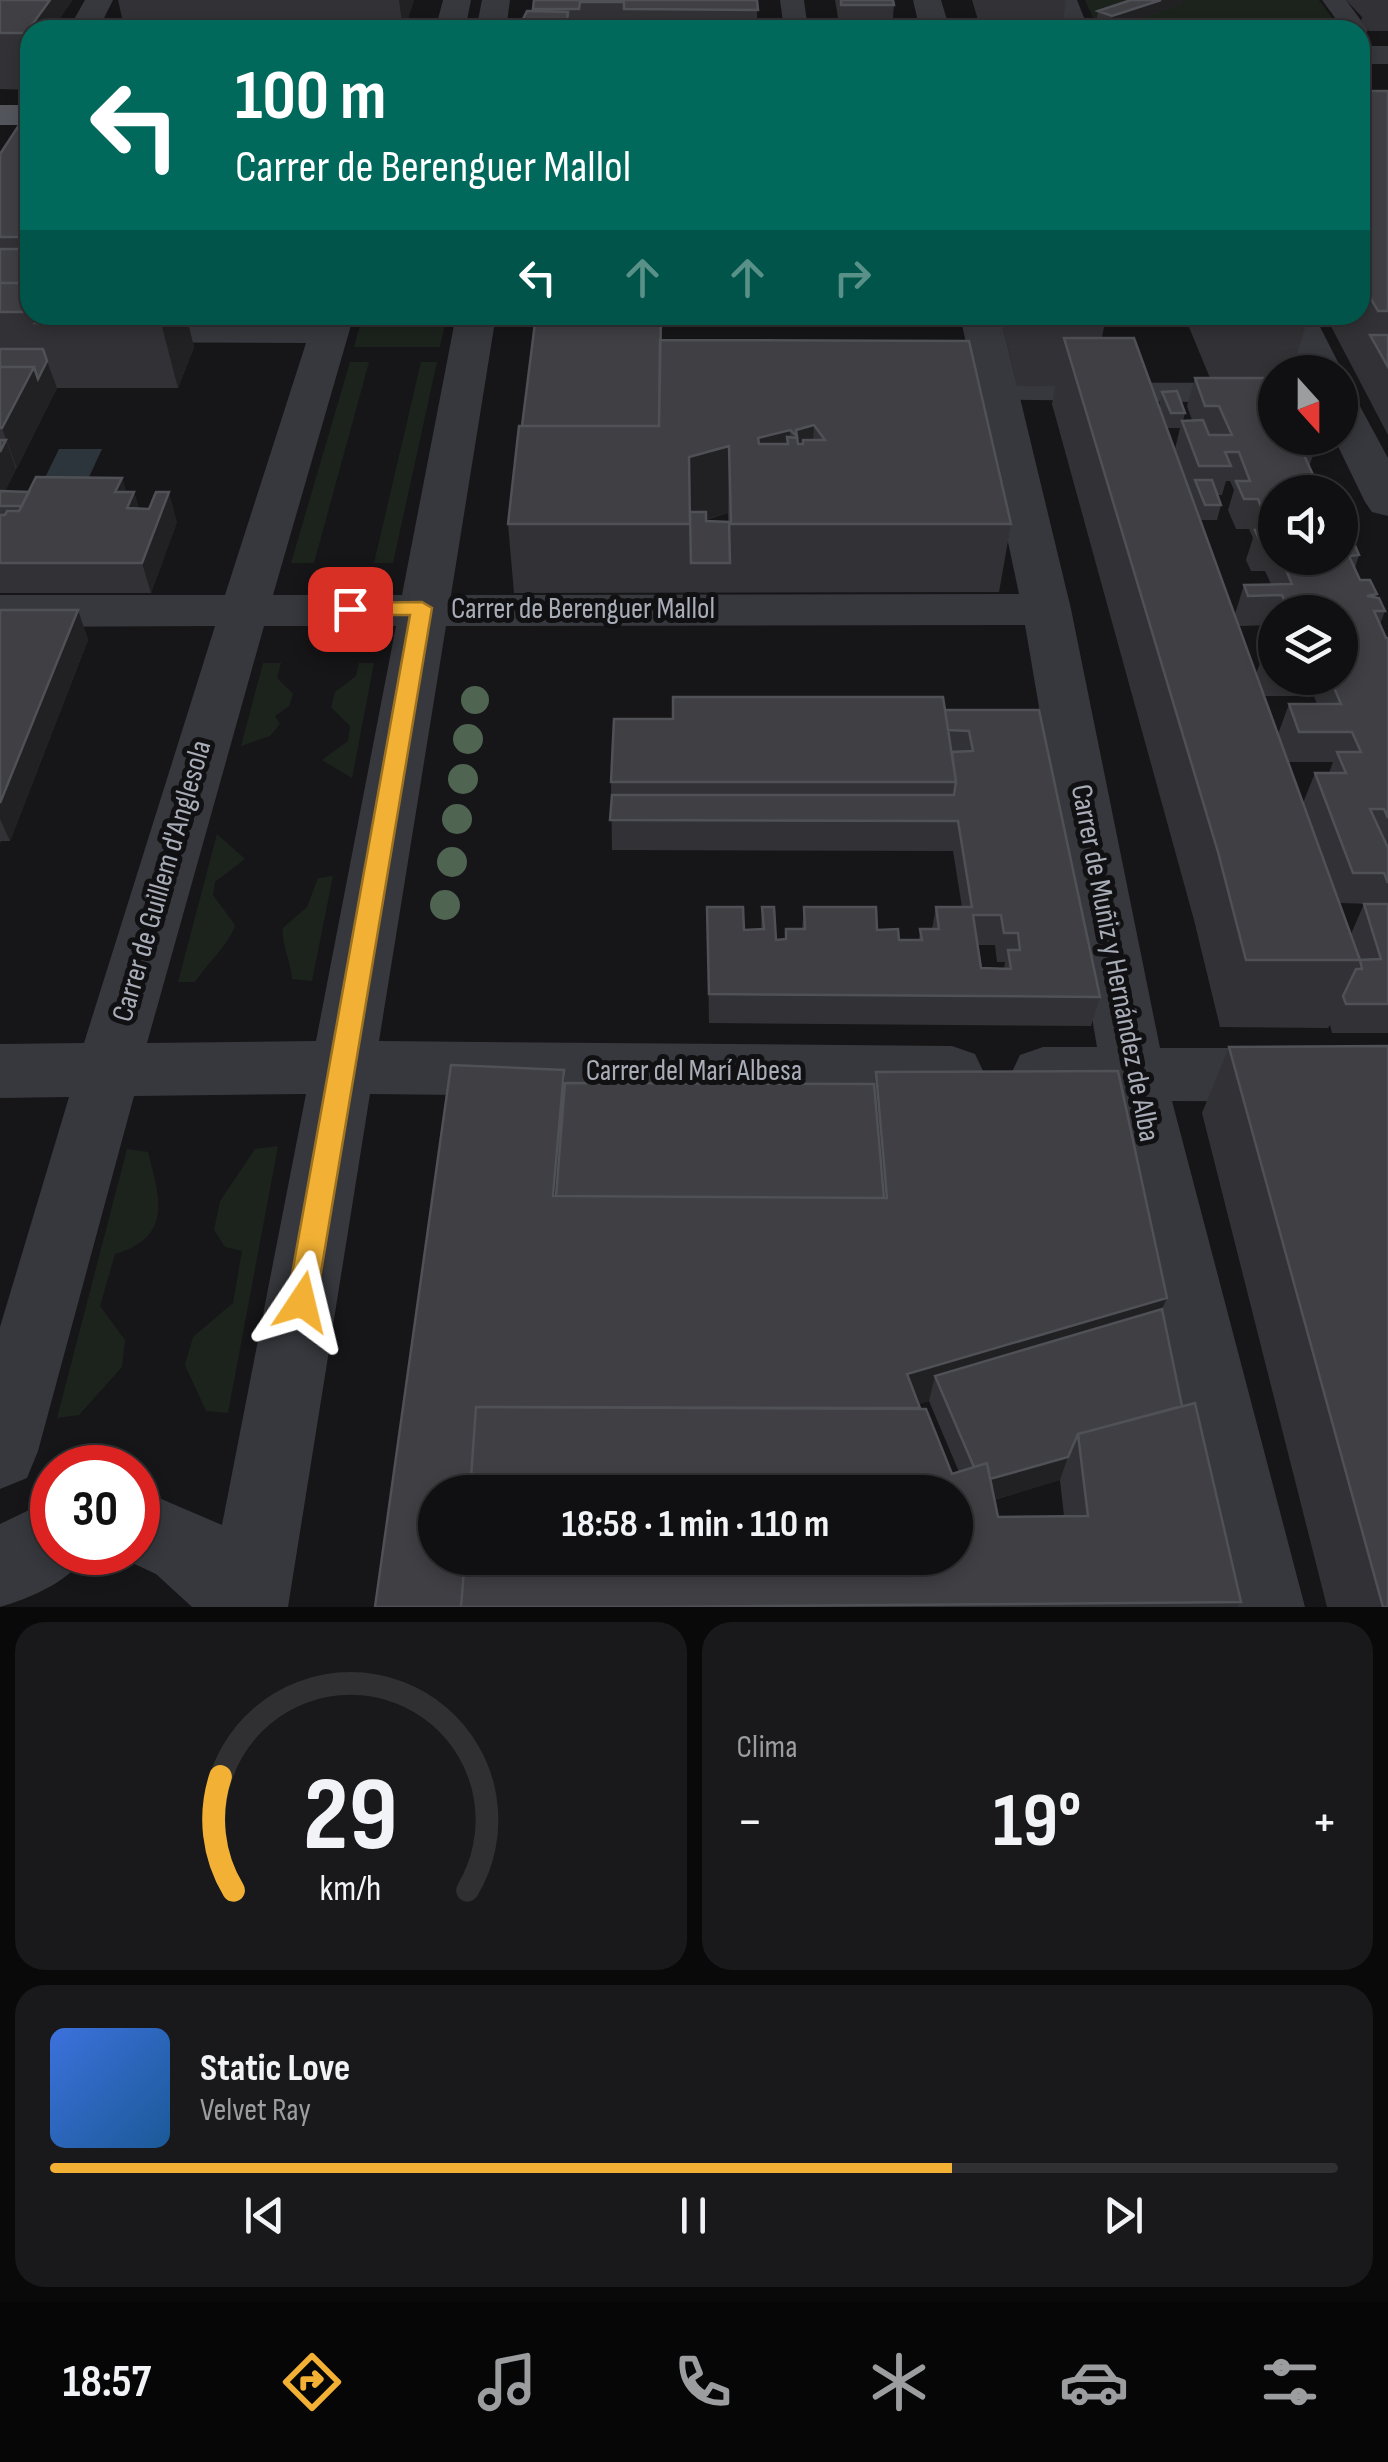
<!DOCTYPE html>
<html lang="es">
<head>
<meta charset="utf-8">
<style>
	:root { --surface:#101012; --page:#19191b; --text:#f1f3f6; --muted:#9c9d9f; --line:#303032; --accent:#f2b134 }
	body { margin:0; font-family:"Sofia Sans Condensed",sans-serif; background:var(--page); color:var(--text); height:100vh; display:flex; flex-direction:column; font-size:38px; white-space:nowrap }
	* { box-sizing:border-box; margin:0 }
	p { font-size:32px; color:var(--muted) }
	.icon { flex:none; width:55px; height:55px; fill:none; stroke:currentColor; stroke-width:2; stroke-linecap:round; stroke-linejoin:round }
	.map { position:relative; height:1607px; overflow:hidden }
	.drawer { display:flex; flex-direction:column; gap:15px; padding:15px; background:#09090a; flex:1 }
	.drawer>* { flex:none }
	.banner { position:absolute; left:20px; top:20px; width:1350px; height:305px; border-radius:30px; box-shadow:0 5px 15px #0003,0 0 0 2px var(--line); background:#00695c; color:#fff; overflow:hidden }
	.needle { width:65px; rotate:159deg }
	.buttons { position:absolute; left:1258px; top:355px; display:grid; gap:20px }
	.buttons a { display:grid; place-items:center; width:100px; height:100px; border-radius:50%; background:var(--surface); box-shadow:0 5px 15px #0003,0 0 0 2px var(--line); font-size:50px }
	.speed { position:absolute; left:30px; top:1445px; display:flex; gap:20px; font-size:50px; font-weight:700; text-align:center }
	.speed>* { display:grid; place-content:center; width:130px; height:130px; border-radius:50%; background:var(--surface); box-shadow:0 5px 15px #0003,0 0 0 2px var(--line); line-height:1 }
	.speed .limit { border:15px solid #d22; background:#fff; color:#111 }
	.pin { position:absolute; display:grid; place-items:center; width:85px; height:85px; color:#fff; margin:-42px; border-radius:20px; box-shadow:0 5px 15px #0006 }
	.me { position:absolute; width:110px; margin:-55px; rotate:10deg; stroke-linejoin:round; filter:drop-shadow(0 0 8px #0008) }
	.turn { display:flex; align-items:center; gap:35px; height:210px; padding:0 50px; font-size:45px }
	.turn .icon { width:130px; height:130px; stroke-width:2.5 }
	.turn b { display:block; font-size:70px; line-height:85px }
	.lanes { display:flex; align-items:center; height:95px; padding:0 50px; background:#0003; justify-content:center; gap:50px; direction:ltr }
	.lanes .off { opacity:.35 }
	.big { font-size:75px; font-weight:700; line-height:1.1 }
	.drawer .widget { flex:1; display:flex; flex-direction:column; justify-content:center; gap:15px; min-width:0; padding:0 35px; border-radius:30px; background:var(--page) }
	.drawer .dial { align-items:center; gap:0 }
	.dial svg { height:260px; overflow:visible; fill:none; stroke:var(--line); stroke-width:7; stroke-linecap:round; text-anchor:middle }
	.dial text { fill:var(--text); stroke:none }
	.song { display:flex; align-items:center; gap:30px }
	.cover { width:120px; height:120px; border-radius:15px; background:linear-gradient(135deg,hsl(220 70% 55%),hsl(210 70% 35%)) }
	.played { height:10px; border-radius:5px; background:linear-gradient(90deg,var(--accent) 70%,var(--line) 70%) }
	.keys { display:flex; justify-content:space-around; direction:ltr }
	.heat { display:flex; justify-content:space-between; align-items:center; font-size:55px; direction:ltr }
	.drawer .tiles { flex:1; display:grid; gap:15px; grid-template-columns:1fr 1fr }
	.widget:last-child { grid-column:span 2 }
	.trip { position:absolute; left:418px; top:1475px; width:555px; height:100px; border-radius:50px; background:var(--surface); box-shadow:0 5px 15px #0003,0 0 0 2px var(--line); font-weight:700; line-height:100px; text-align:center }
	.tabs { display:flex; height:160px; justify-content:space-around; align-items:center; background:#060607; color:var(--muted) }
	.tabs .icon { width:70px; height:70px }
	.tabs .selected { color:var(--accent) }
	.tabs b { font-size:45px; color:var(--text) }
	.map>svg:first-child { display:block }
	.green { fill:#1c231d }
	.water { fill:#2c353c }
	.lines { fill:none; stroke-linecap:round; stroke-linejoin:round }
	.pedestrian { fill:#37383d; fill-rule:evenodd }
	.minor { fill:#37383d; fill-rule:evenodd }
	.tertiary { fill:#37383d; fill-rule:evenodd }
	.primary { fill:#53555c; fill-rule:evenodd }
	.tree { fill:#506452 }
	.wall { fill:#323236; fill-rule:evenodd }
	.shaded-wall { fill:#212124 }
	.building { fill:#3f3f44; stroke:#4f5156; stroke-width:2.5; fill-rule:evenodd }
	.route { fill:#f2b134; stroke:#9d7322; stroke-width:2.5 }
	.labels { text-anchor:middle; dominant-baseline:central; stroke-width:10; stroke-linejoin:round; paint-order:stroke }
	.street-label { font-size:30px; fill:#a8adb8; stroke:#111113 }
</style>
</head>
<body>
<div class="map">
<svg width="1388" height="1607" viewBox="0 0 1388 1607">
	<rect width="100%" height="100%" fill="#161618"/>
	<path class="green" d="M1085,0H1319L1341,30L1098,29Z
		M363,315H447L440,347H354Z
		M350,362H369L314,563H291Z
		M421,362H437L393,563H374Z
		M263,663H281L277,678L293,694L289,706L275,716L280,724L270,736L241,746Z
		M359,663H374L352,778L322,760L348,741L350,726L331,707L335,692L356,676Z
		M217,834L245,859L215,882L213,895L235,925C230,944 207,963 195,982H178Z
		M333,876L312,981L292,979C291,961 281,945 283,928L307,907L318,878Z
		M278,1146L228,1413L206,1411L185,1365L193,1337L233,1303L242,1251L225,1247L214,1230L220,1201L255,1149Z
		M127,1149L148,1152C160,1199 173,1237 115,1254L100,1306L125,1340L122,1367L79,1415L57,1418Z"/>
	<path class="water" d="M59,449H102L83,490H39Z"/>
	<g class="lines">
		<path class="pedestrian" d="M780,0H804L808,30H784Z
			M1053,0H1077L1089,30H1065Z
			M1322,0H1346L1368,30L1365,35L1360,36V30H1344Z
			M958,382L1275,383V403L946,399L941,392L946,385Z"/>
		<path class="minor" d="M85,0H113L98,30H68Z
			M913,0H941L950,30H920Z
			M314,315H354L273,595H402L456,315H496L451,595L1019,594L960,315H1000L1071,609L1160,1048H1388V1102L1172,1101L1305,1607H1223L1107,1101H1043L1020,1093L1011,1074L1020,1055L1043,1047H1097L1025,625L446,626L379,1041L952,1046L975,1054L984,1073L975,1092L952,1100L370,1094L288,1607H192L156,1574L109,1552H138V1489L222,1525L306,1094L134,1096L38,1451L27,1478L0,1489V1327L69,1097L0,1098V1044L84,1043L215,626L0,627V595H225L306,343L0,342V318L313,319ZM264,626H396L316,1041L147,1043Z
			M1274,315H1314L1343,372L1340,377V372H1303Z
			M1340,393L1355,397L1388,458V516L1372,512L1365,502L1334,438H1340Z
			M52,1499V1552H86C75,1580 28,1599 0,1607V1524Z"/>
		<path class="tertiary" d="M443,0H471L465,30H435Z
			M482,0H510L506,30H476Z
			M1360,46H1388V64H1360Z"/>
		<path class="primary" d="M0,105H30V125H0Z"/>
	</g>
	<g class="tree">
		<circle cx="475" cy="700" r="14"/>
		<circle cx="468" cy="739" r="15"/>
		<circle cx="463" cy="779" r="15"/>
		<circle cx="457" cy="819" r="15"/>
		<circle cx="452" cy="862" r="15"/>
		<circle cx="445" cy="905" r="15"/>
	</g>
	<path class="wall" d="M0,0L59,20L62,30H30V90L0,89Z
		M118,0H414L404,30H329L123,22Z
		M534,0H757V30H519V27L533,11Z
		M835,0H893L894,5L892,29H840Z
		M972,0H1066L1062,30H981Z
		M1346,0H1388V31H1369L1361,21L1362,17Z
		M1182,4L1110,29L1096,23L1098,11Z
		M1360,91H1388V435L1325,315H1360Z
		M30,113V315H255L186,316L194,347L178,388H57L5,491L29,492L122,478L126,492H134L139,509L177,522L151,593H0V154Z
		M663,315H954V317H663Z
		M1000,315H1104L1105,321L1102,338L1351,934L1364,904H1371L1340,903L1303,803L1315,773H1329L1333,762H1288L1278,734L1289,704H1317L1314,696H1265L1256,674L1262,658H1268L1270,654H1275V678H1340V612H1275V632L1272,625L1239,626L1235,614L1244,585L1271,584L1265,571H1251L1246,560L1253,538L1249,529H1236L1228,510L1234,490L1230,481H1226L1222,495H1218L1221,505L1217,520H1201L1175,449L1180,428H1167L1159,406L1162,392L1185,413L1183,421L1192,420L1187,406L1195,378H1210L1184,315H1304L1307,321L1292,372H1275V386H1272L1275,438L1306,441L1305,444L1313,455L1309,467L1314,477L1329,489L1327,492H1275V558H1340V527L1352,540L1351,543L1359,555L1355,568L1360,580L1377,594L1375,597L1385,611L1380,624L1386,638H1388V1033H1332L1330,1025L1328,1028L1220,1027L1194,920L1052,404L1055,386H1017Z
		M663,340L1011,524L999,592L514,593L508,524L522,426ZM728,513V521H706V520Z
		M0,610H78L88,640L10,841H1L0,843Z
		M945,710H1039L1100,997L1091,1026L709,1023L707,907L744,930L761,929L762,907L776,940L785,939L786,929H802L804,907L877,930L899,940H919L920,929H932L936,907H962L953,851L612,850L611,782L673,719ZM978,945H995L997,962H1005L1004,968H981Z
		M1229,1047L1388,1607H1327L1202,1113Z
		M564,1070L565,1083L874,1084L876,1072L1162,1309L1182,1406L1241,1602L1237,1607H375ZM929,1401L959,1472L952,1474L919,1404ZM1060,1480L1064,1516L998,1517L994,1500Z"/>
	<path class="shaded-wall" d="M50,0H73L59,20L62,30H30V45L26,33Z
		M399,0H414L404,30H403Z
		M1161,0H1183L1182,4L1110,29L1112,16Z
		M164,315H186L194,347L178,388L161,323Z
		M47,361L57,388L17,469L2,428L34,367Z
		M814,425L810,492L794,497L796,430Z
		M790,430L787,497V437L784,498L756,505L758,438Z
		M6,440L16,469L0,502V452Z
		M729,446L728,513L689,524V457Z
		M122,478L129,503L134,492L142,521L136,538L115,492Z
		M169,492L177,522L151,593L142,563Z
		M78,610L88,640L10,841L0,819V803Z
		M564,1070L568,1111L560,1208L553,1196Z
		M1167,1298L1150,1336L935,1376L929,1401L899,1410L907,1374Z
		M1068,1457L1060,1480L973,1506L981,1482Z"/>
	<path class="building" d="M0,0H50L26,33H0Z
		M534,0H757L758,10L624,9V2H580L579,9H533Z
		M841,0H893L894,5H841Z
		M1131,0H1161L1112,16L1098,11Z
		M527,11L568,12L566,30H523L524,27H519Z
		M1360,91H1388V311H1378L1360,280Z
		M27,113H30V237H0V154Z
		M0,249H30V283H0Z
		M0,283H30V312H0Z
		M40,315H164L161,323H35Z
		M536,315H661L659,426H522Z
		M1027,315H1104L1105,321H1028Z
		M1228,315H1304L1307,321H1230Z
		M1370,335H1388V367Z
		M1064,338H1134L1360,960H1246L1218,852Z
		M660,340L969,341L1011,524H731L729,446L689,457L690,524H508L519,426H659ZM814,425L825,440H803V444H798L797,438L787,437L788,444H759L758,438L790,430L797,436L796,430Z
		M0,349H43L47,361L38,379L34,367H0Z
		M0,367H34L2,428H0Z
		M1195,378H1268L1273,388L1275,387V438H1305L1306,441H1297L1299,445L1308,444L1313,455H1304L1314,477L1323,478L1329,489H1319L1320,492H1330H1275V542L1260,541L1255,530H1270L1258,499H1244L1236,481H1250L1239,452H1225L1231,466H1199L1182,421L1203,420L1209,435H1232L1219,406H1205Z
		M1177,391L1185,413H1171L1162,392Z
		M0,440H6L0,452Z
		M36,477L122,478L115,492H134L127,508L149,509L156,492H169L142,563H0V515H5L7,511H19Z
		M1195,480H1212L1221,505H1205Z
		M0,491L29,492L19,511L22,506H0Z
		M690,512H706V521L729,522L730,563H691Z
		M1340,527H1346L1352,540L1342,539L1344,543H1354L1359,555L1349,556L1360,580H1370L1377,594L1367,596L1379,598L1385,611H1374L1386,638H1388V818L1384,809H1370L1388,848V883L1384,873H1353L1315,773H1346L1337,752H1361L1352,732H1299L1289,704H1341L1330,678H1340V612H1303L1301,606L1287,607L1282,595L1248,596L1244,585L1292,584L1281,558H1340Z
		M0,610H78L0,803Z
		M1262,658H1268L1265,669Z
		M673,697H943L956,782H611L614,719H673Z
		M945,710H1039L1100,997L709,994L707,907H743L744,930L764,929L762,907H774L776,940L786,939V929H805L804,907H876L877,930L898,929L899,940H922L920,929H939L936,907H972L958,821L610,820L612,795H954L956,782L952,752L973,751L969,731L948,730ZM973,915H1001L1004,933H1018L1020,950H1008L1011,969L981,968Z
		M1364,904H1388V1004H1346L1343,996L1356,969H1362L1360,960H1359L1381,959Z
		M1388,1046V1607H1383L1229,1047Z
		M451,1065L564,1070L553,1196L887,1198L876,1072L1118,1071L1167,1298L907,1374L920,1408L476,1407L470,1492H435V1558H465L461,1607H375Z
		M565,1083L874,1084L884,1198L556,1196Z
		M1162,1309L1182,1406L1078,1434L1068,1457L990,1479L987,1463L974,1467L935,1376Z
		M1195,1403L1241,1602L653,1607H461L465,1558H955V1492H470L476,1407L926,1409L952,1474L987,1463L998,1517L1088,1516L1078,1434Z"/>
	<path class="route" d="M422,602L432,608L316,1302L312,1312L302,1316L291,1312L287,1302L410,615H350L340,609L350,603Z"/>
	<g class="labels">
		<g class="street-label">
			<text x="583" y="609">Carrer de Berenguer Mallol</text>
			<text transform="translate(162 881) rotate(-74)">Carrer de Guillem d'Anglesola</text>
			<text transform="translate(1115 963) rotate(79)">Carrer de Muñiz y Hernández de Alba</text>
			<text x="694" y="1071">Carrer del Marí Albesa</text>
		</g>
	</g>
</svg>
<div class="buttons">
<a><svg class="needle" viewBox="-14 -14 28 28"><path d="M0-13l5 13h-10z" fill="#e53935"/><path d="M0 13l5-13h-10z" fill="#9c9d9f"/></svg></a>
<a><svg class="icon" aria-label="sound" viewBox="0 0 24 24"><path d="M4 9h4l5-4v14l-5-4H4zM17 9q2 3 0 6"/></svg></a>
<a><svg class="icon" aria-label="layers" viewBox="0 0 24 24"><path d="M12 4l9 5-9 5-9-5zM3 14l9 5 9-5"/></svg></a>
</div>
<div class="speed"><div class="limit">30</div></div>
<div class="pin" style="left:350px;top:609px;background:#d93025"><svg class="icon" aria-label="arrive" viewBox="0 0 24 24"><path d="M6 21V4h12l-3 4 3 4H6"/></svg></div>
<svg class="me" style="left:302px;top:1302px" viewBox="-20 -20 40 40"><path d="M0-17L14 15 0 8-14 15z" fill="#f2b134" stroke="#fff" stroke-width="4"/></svg>
<div class="trip">18:58 · 1 min · 110 m</div>
<div class="banner">
<div class="turn"><svg class="icon" aria-label="left" viewBox="0 0 24 24"><path d="M17 20v-9H6M10 6l-5 5 5 5"/></svg><div><b>100 m</b>Carrer de Berenguer Mallol</div></div>
<div class="lanes"><svg class="icon" aria-label="left" viewBox="0 0 24 24"><path d="M17 20v-9H6M10 6l-5 5 5 5"/></svg><svg class="icon off" aria-label="ahead" viewBox="0 0 24 24"><path d="M12 20V5M6 11l6-6 6 6"/></svg><svg class="icon off" aria-label="ahead" viewBox="0 0 24 24"><path d="M12 20V5M6 11l6-6 6 6"/></svg><svg class="icon off" aria-label="right" viewBox="0 0 24 24"><path d="M7 20v-9h11M14 6l5 5-5 5"/></svg></div>
</div>
</div>
<section class="drawer">
<div class="tiles">
<div class="widget dial"><svg viewBox="0 0 100 80">
<path d="M14 69A42 42 0 1 1 86 69"/>
<path d="M14 69A42 42 0 0 1 10 34" stroke="#f2b134"/>
<text x="50" y="56" font-size="32" font-weight="700">29</text>
<text x="50" y="72" font-size="11">km/h</text>
</svg></div>
<div class="widget"><p>Clima</p>
<div class="heat"><a>−</a><b class="big">19°</b><a>+</a></div>
</div>
<div class="widget">
<div class="song"><i class="cover"></i><div><b>Static Love</b><p>Velvet Ray</p></div></div>
<div class="played"></div>
<div class="keys"><svg class="icon" aria-label="previous" viewBox="0 0 24 24"><path d="M18 5L8 12l10 7zM5 5v14"/></svg><svg class="icon" aria-label="pause" viewBox="0 0 24 24"><path d="M8 5v14M16 5v14"/></svg><svg class="icon" aria-label="next" viewBox="0 0 24 24"><path d="M6 5l10 7-10 7zM19 5v14"/></svg></div>
</div>
</div>
</section>
<nav class="tabs">
<b>18:57</b>
<svg class="icon selected" aria-label="directions" viewBox="0 0 24 24"><path d="M12 3l9 9-9 9-9-9zM9 14v-3h6M13 9l2 2-2 2"/></svg>
<svg class="icon" aria-label="music" viewBox="0 0 24 24"><path d="M9 18V5l10-2v13"/><circle cx="6" cy="18" r="3"/><circle cx="16" cy="16" r="3"/></svg>
<svg class="icon" aria-label="phone" viewBox="0 0 24 24"><path d="M5 4h4l2 5-3 2q2 4 5 5l2-3 5 2v4C11 20 4 13 5 4z"/></svg>
<svg class="icon" aria-label="climate" viewBox="0 0 24 24"><path d="M12 3v18M4 7l16 10M4 17L20 7"/></svg>
<svg class="icon" aria-label="car" viewBox="0 0 24 24"><path d="M5 17H2v-5l4-1 3-4h7l3 4 3 1v5h-3M9 17h6M6 11h13"/><circle cx="7" cy="17" r="2"/><circle cx="17" cy="17" r="2"/></svg>
<svg class="icon" aria-label="filters" viewBox="0 0 24 24"><path d="M4 7h16M4 17h16"/><circle cx="9" cy="7" r="2"/><circle cx="15" cy="17" r="2"/></svg>
</nav>
</body>
</html>
